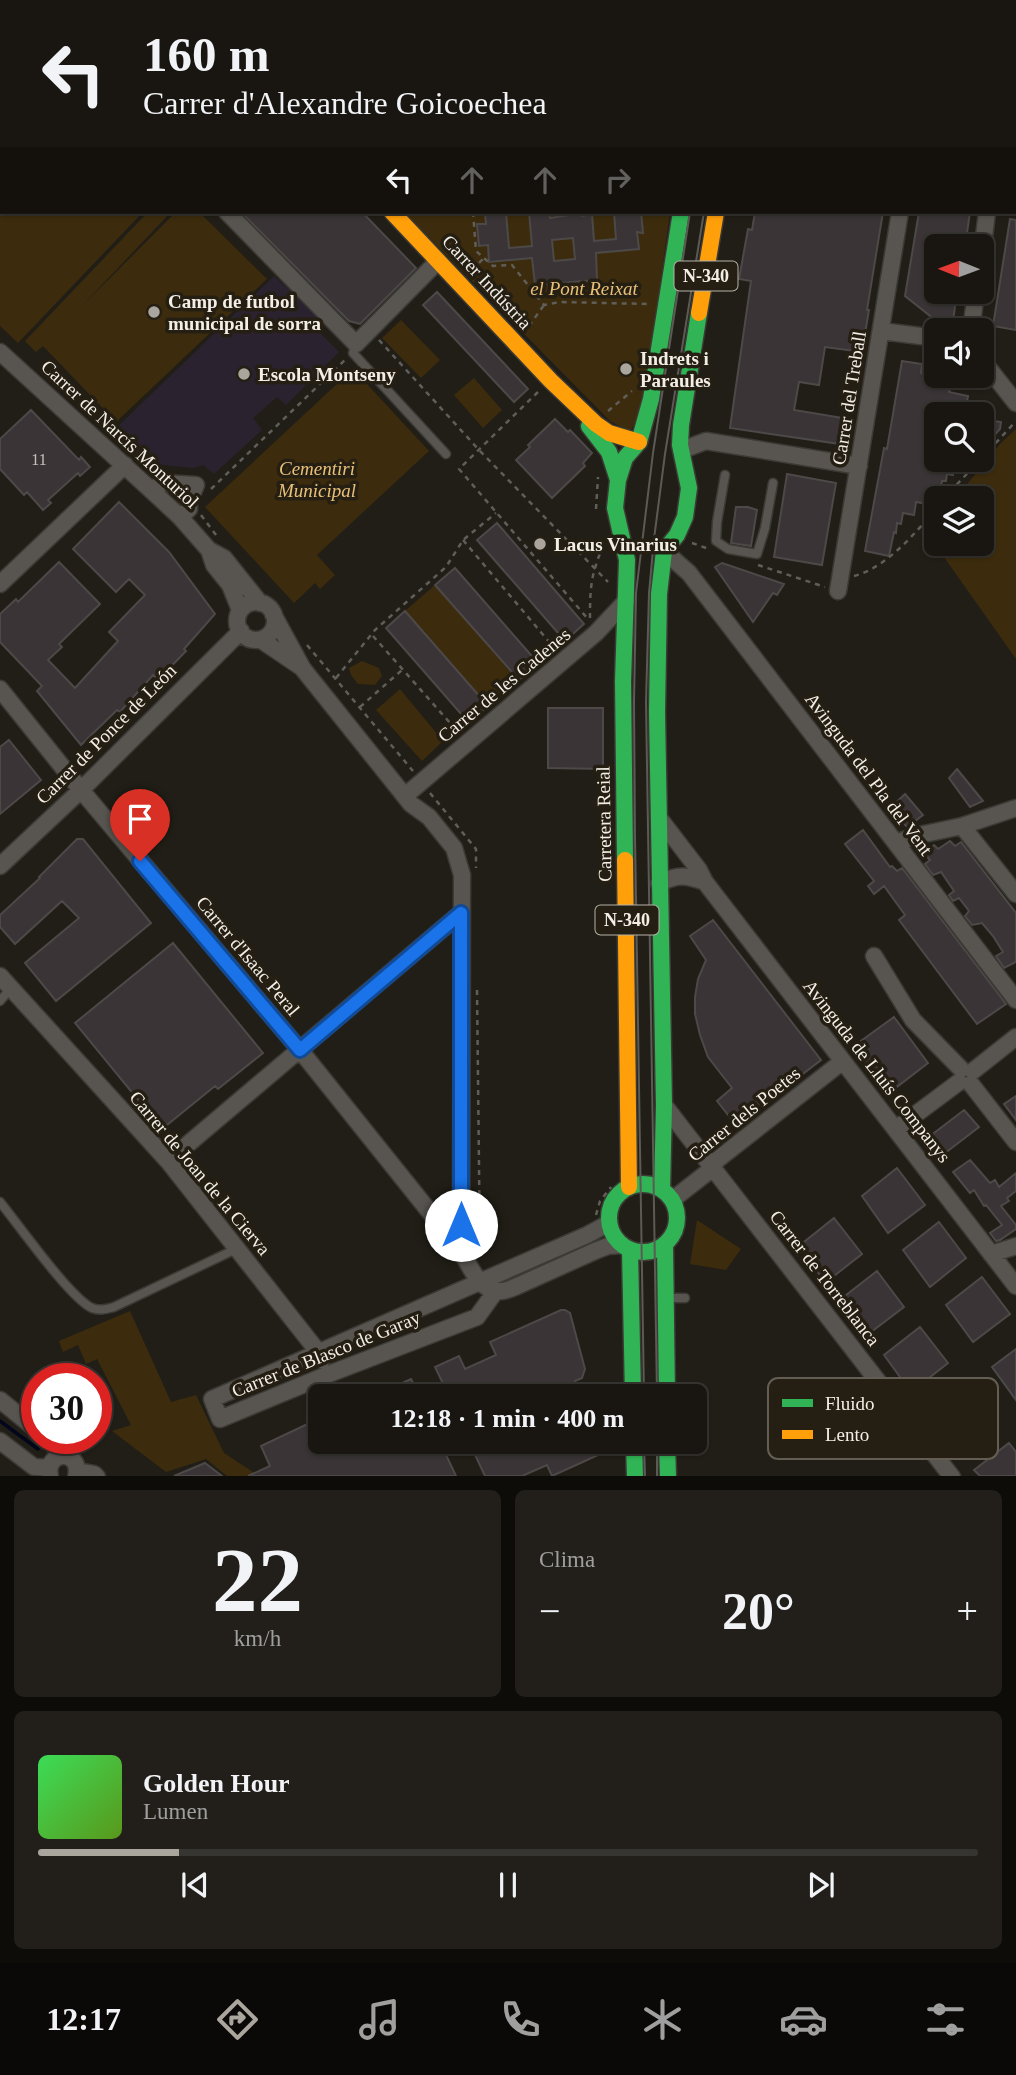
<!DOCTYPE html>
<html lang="es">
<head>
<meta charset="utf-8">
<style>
	:root { --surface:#191611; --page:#221f1a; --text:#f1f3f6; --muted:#9f9f9f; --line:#373531; --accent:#aaa69e }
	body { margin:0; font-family:"Times New Roman",serif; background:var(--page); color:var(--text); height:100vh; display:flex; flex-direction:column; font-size:26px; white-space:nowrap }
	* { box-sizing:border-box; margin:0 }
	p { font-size:23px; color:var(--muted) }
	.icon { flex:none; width:38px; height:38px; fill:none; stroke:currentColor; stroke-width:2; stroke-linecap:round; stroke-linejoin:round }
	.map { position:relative; height:1476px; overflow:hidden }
	.details { display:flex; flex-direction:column; gap:14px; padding:14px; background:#0e0c09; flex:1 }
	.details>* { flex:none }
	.hud { position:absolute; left:0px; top:0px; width:1017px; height:214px; box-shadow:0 2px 5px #0004,0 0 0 2px var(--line); background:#191611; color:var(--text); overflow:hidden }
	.needle { width:46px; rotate:271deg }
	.fabs { position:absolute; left:924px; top:234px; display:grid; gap:14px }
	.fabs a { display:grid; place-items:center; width:70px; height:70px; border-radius:10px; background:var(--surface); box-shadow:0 2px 5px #0004,0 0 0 2px var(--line); font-size:35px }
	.speed { position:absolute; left:21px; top:1363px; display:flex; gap:14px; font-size:35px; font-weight:700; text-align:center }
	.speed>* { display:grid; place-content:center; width:91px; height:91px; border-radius:50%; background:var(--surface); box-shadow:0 2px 5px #0004,0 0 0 2px var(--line); line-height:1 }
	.speed .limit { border:10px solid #d22; background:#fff; color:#111 }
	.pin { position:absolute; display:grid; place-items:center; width:60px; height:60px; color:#fff; margin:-72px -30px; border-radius:50% 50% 50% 0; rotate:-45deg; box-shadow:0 0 7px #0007 }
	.pin .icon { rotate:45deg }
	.me { position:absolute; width:77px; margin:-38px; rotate:0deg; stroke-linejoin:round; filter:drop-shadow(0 0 5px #0008) }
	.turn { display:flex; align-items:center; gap:24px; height:147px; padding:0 28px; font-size:32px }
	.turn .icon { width:91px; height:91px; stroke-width:2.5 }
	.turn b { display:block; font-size:49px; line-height:60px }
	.lanes { display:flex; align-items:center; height:66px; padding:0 28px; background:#0003; justify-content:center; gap:35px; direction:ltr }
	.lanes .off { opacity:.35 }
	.big { font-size:52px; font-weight:800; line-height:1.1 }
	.details .widget { flex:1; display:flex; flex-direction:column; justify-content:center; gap:10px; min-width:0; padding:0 24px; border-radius:10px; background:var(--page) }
	.details .dial { align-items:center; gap:0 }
	.dial b { font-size:91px; line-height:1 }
	.song { display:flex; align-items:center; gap:21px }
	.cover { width:84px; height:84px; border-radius:10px; background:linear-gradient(135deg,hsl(130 70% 55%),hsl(90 70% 35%)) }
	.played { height:7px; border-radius:4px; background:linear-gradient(90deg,var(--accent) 15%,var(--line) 15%) }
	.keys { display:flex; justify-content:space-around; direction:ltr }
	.heat { display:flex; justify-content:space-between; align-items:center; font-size:38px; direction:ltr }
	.details .tiles { flex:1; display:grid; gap:14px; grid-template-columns:1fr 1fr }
	.widget:last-child { grid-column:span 2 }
	.trip { position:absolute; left:308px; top:1384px; width:399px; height:70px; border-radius:10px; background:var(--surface); box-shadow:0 2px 5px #0004,0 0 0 2px var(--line); font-weight:800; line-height:70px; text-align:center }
	.tabs { display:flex; height:112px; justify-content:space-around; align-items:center; background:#0a0907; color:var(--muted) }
	.tabs .icon { width:49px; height:49px }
	.tabs .on { color:var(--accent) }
	.tabs b { font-size:32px; color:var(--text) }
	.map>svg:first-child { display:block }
	.education { fill:#2a222e }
	.green { fill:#3c2c0d }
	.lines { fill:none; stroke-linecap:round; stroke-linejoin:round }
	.stream { stroke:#03071b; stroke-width:3.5 }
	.building { fill:#3a3437; stroke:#4c4948; stroke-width:2; fill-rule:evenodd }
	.lane-casing { stroke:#3c3a35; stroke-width:11 }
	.street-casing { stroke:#3c3a35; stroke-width:19 }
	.fast-casing { stroke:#3c3a35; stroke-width:19 }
	.slow-casing { stroke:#3c3a35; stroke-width:19 }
	.path { stroke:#605e59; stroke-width:2.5; stroke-dasharray:5 5; stroke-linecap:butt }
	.lane { stroke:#585550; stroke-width:8 }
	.street { stroke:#585550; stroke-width:16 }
	.fast { stroke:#30b455; stroke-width:16 }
	.slow { stroke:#ff9f0a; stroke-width:16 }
	.tram { stroke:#5c5a55; stroke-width:2 }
	.route-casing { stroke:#114b97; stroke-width:18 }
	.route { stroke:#1a73e8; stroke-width:12 }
	.poi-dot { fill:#aaa69e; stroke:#251f13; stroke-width:2.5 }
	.labels { text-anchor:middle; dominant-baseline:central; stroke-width:7; stroke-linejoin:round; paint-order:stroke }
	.number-label { font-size:16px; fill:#c5c0bb }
	.shield { fill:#251f13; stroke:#b5b1a7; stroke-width:2 }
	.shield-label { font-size:18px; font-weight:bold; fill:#f3efe7 }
	.street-label { font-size:19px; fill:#f3efe7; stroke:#251f13 }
	.park-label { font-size:19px; font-style:italic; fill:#e9c078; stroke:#251f13 }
	.poi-label { font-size:19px; font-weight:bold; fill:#f3efe7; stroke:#251f13; text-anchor:start }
	.key { fill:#251f13; stroke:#635d53; stroke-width:2 }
	.key-label { font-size:19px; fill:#f3efe7 }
</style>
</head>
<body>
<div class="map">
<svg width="1016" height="1477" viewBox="0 0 1016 1477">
	<rect width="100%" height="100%" fill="#211e17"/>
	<path class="education" d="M274,276L322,319L318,324L323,329L320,333L339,352L286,405L277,397L253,418L262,430L214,474L203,465L194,468L143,463L111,433Z"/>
	<path class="green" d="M279,0H699V2H278Z
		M2,179V212H143L18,343L0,326V181Z
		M148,212H171L82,306L176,212H199L267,279L116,422L43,346L36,352L25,341Z
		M404,212H670L643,408L630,432L610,421Z
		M401,320L440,360L421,378L382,338Z
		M353,369L429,451L317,555L335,575L320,589L315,583L294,603L205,507Z
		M474,378L502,410L483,428L454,395Z
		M1016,429V659L927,533L936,522V544H982V499H955L1000,444Z
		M435,585L519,680L488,706L405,611Z
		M362,661L379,668L382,676L375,685L358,684L351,675L349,668Z
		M400,689L443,741L422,761L376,710Z
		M697,1220L741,1249L726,1270L690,1264Z
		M130,1311L171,1402L196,1395L224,1453L259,1476H227L206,1459L166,1472L112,1431L131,1425L97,1359L86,1364L78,1345L63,1352L59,1341Z"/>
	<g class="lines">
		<path class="stream" d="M0,1421L38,1449"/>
	</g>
	<path class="building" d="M241,212H362L416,268L360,324L349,321Z
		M485,212H506L509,248L532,246L529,212H550V218L582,213V216L592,214L594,241L616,239L614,212H641L643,233L637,232L639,249L596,253L597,280L535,285L532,258L489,262L488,245L479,246L477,224H486ZM573,238L575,259L554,261L552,240Z
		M755,212H883L867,310H869L862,352L825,347L819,385L799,382L794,410L843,418L840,444L730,428L751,281L739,279L748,229L752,230Z
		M919,212H970L965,247H936V292H957L953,321L934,319L905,296Z
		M1010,219L1016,220V330L993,326Z
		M437,292L528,389L514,402L423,305Z
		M902,361L922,364L921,373L936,375L935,386L950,388L949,392L968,396L965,415H936V460H955L953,475L947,474L946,481H942L941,487L937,486L935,496L929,495L928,504L916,502L914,515L903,513L901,524L897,523L896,533L894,532L889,556L865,551L884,448L887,449Z
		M31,410L79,460L81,457L90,467L80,476L78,473L48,500L51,503L43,510L27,492L24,495L0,469V439Z
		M555,419L568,432L570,430L592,453L583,463L585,466L552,498L516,460L530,447L528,445Z
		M982,419L1001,422L1000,429L982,449Z
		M787,474L836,483L822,565L774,557Z
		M119,502L169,552L215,614L184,649L186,651L158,680L153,675L120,712L117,710L81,745L37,691L42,686L0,642V614L16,599L18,602L59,562L100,604L59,644L62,647L48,660L75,688L118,641L109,632L145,595L129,579L116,592L73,549Z
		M736,507H748L757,510L751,546L731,543Z
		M497,523L584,624L565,641L477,540Z
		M722,563L784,584L777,595L773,593L753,622L715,567Z
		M455,568L538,663L519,680L435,585Z
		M405,611L488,706L469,723L386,628Z
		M548,708H603V769L548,768Z
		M9,740L41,780L0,814V747Z
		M957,769L983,801L970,807L949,778Z
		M905,794L923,815L907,827L891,807Z
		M863,830L890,867L892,866L897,871L902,868L1006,1004L977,1024L899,920L905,915L884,886L874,894L868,886L874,881L845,844Z
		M77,839H83L151,923L56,1001L25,963L79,918L62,901L15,944L0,927V915L40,878L39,877Z
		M950,841L955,846L961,842L1016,913V962L1004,968L996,956L1003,952L993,936L982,923L972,925L965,916L969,911L959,898L953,901L949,895L954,891L941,872L933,875L925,864L930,860L924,853L934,845L938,849Z
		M713,920L821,1060L736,1125L717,1101L732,1088L708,1057L700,1035L695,1014V997L698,979L706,960L690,936Z
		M173,943L263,1053L218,1089L215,1086L162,1129L75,1023Z
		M894,1017L928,1063L889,1093L854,1046Z
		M1016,1096V1120L1004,1104Z
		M964,1110L979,1127L940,1157L925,1140Z
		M970,1160L990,1183L995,1180L999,1187L1016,1173V1191L1007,1198L1009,1201L1001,1206L1016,1225V1229L1000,1240L996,1241L990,1233L1002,1225L986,1205L984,1206L974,1190L970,1193L953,1172Z
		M897,1168L925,1205L888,1233L862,1196Z
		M834,1218L862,1254L825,1283L799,1246Z
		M939,1222L966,1258L930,1287L903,1250Z
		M877,1271L904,1307L867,1335L841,1299Z
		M982,1277L1010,1314L973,1342L946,1305Z
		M561,1310H565L570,1313L585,1369L582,1378L575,1381L582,1396H449L435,1367L459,1356L465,1369L496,1355L490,1342Z
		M920,1327L948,1363L911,1392L884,1355Z
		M1016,1349V1400L992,1367Z
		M411,1379L420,1396H373Z
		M320,1418V1442H440L456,1476H248L270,1466L261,1446Z
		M469,1442H603L607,1451L552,1476L547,1465L522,1476H485Z
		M1009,1443L1016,1452V1476H980L974,1470Z
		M205,1463L222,1476H174Z"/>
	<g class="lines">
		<g class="lane-casing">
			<path id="lane" d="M864,0L865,2
				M690,2L691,0
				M356,344L353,353L446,454
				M725,475L717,522L716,541L728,549L757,554L765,528L773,483
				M0,1001L11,988
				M0,1202C18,1224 70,1298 92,1308C100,1311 106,1309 114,1307L236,1249
				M667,1298H685"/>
		</g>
		<g class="street-casing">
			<path id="street" d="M58,0L60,2
				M112,2L114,0
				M277,2L279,0
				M0,123L2,121
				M1015,163H1016
				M227,212L356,344L438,261
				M982,253L987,212
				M881,331L936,338
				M971,331L976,292
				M0,352L151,490L180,517L209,550L224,558L260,603
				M982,360L1016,403
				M682,450L706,441L859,466
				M151,490L163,483L196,485L189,502V509L180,517
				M209,550L214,565L230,585L240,610
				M664,551L689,573L1016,1000
				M0,584L125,465
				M838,591L900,212
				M237 621a19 19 0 1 1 38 0a19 19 0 1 1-38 0Z
				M273,614L303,669L411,804L429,817L454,848L462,875L461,1251
				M261,640L301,667
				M0,689L81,790L300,1050L461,1251C469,1265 480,1291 498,1291C504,1292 510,1289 515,1287L595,1251L608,1246L622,1245
				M405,796L596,633L626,601
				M659,818L699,870L705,882L1016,1286
				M962,826L1016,894
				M896,843L915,836L962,826L1016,808
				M0,866L81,790L241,631
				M659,883C679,874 685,875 705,882
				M874,956L913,1020L961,1069
				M0,976L168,1161L319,1353L322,1360
				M973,1071L1016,1037
				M971,1084L1016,1142
				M664,1105L952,1477
				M896,1129L959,1082
				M168,1161L461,913
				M672,1200L713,1168L717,1160L843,1061
				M991,1254L1016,1246
				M495,1292L477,1317L329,1374L220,1419L212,1399L587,1235L609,1223
				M0,1400L37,1430
				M48,1438L62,1456
				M0,1441L34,1467L49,1468
				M78,1471L94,1474L97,1477
				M50,1477C44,1449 83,1449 76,1477"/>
		</g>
		<g class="fast-casing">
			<path id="fast" d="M194,0L196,2
				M714,0V2
				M589,426L609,452L618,480
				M625,860L623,681L627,560L615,508L618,480L625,458L639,442L651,399L681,212
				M609 1218a34 34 0 1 1 68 0a34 34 0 1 1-68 0Z
				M662,1190L664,1105L657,712L659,594L664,551L677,535L685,517L689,488L680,445L681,425L699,313
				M665,1245L667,1396
				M630,1250L633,1396
				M634,1442L635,1477
				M667,1442L668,1477"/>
		</g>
		<g class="slow-casing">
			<path id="slow" d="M750,0V2
				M392,212L551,381L596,424L609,433L639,442
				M699,313L716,212
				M625,860L629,1187"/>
		</g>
		<path class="path" d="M218,0L219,2
			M455,0V2
			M503,0L504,2
			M833,0L835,2
			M260,2L261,0
			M776,2L777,0
			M908,2L911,0
			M473,212L476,251L493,266L512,265L544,305L560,302L649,304
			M472,270L484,258
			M529,326L544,305
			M379,340L479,450L608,582
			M538,392L459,469L588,619
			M608,411L632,391
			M982,458L1016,421
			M211,489L345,360
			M943,499L980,460
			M596,509L598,477
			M201,515L216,535
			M463,540L556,650
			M692,543L709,549
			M758,565L825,587
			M854,576C886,568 917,532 936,508
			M590,618C590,600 590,582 596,565C598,557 602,551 603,542
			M373,636L459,733
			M307,645L413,771
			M336,678L375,630L446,567L463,540L496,513
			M360,707L402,670
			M430,793L476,849V868
			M477,990L480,1253
			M596,1215L600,1201L611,1187"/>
		<use href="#lane" class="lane"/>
		<use href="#street" class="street"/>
		<use href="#fast" class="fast"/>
		<use href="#slow" class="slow"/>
		<path class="tram" d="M724,2V0
			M737,2L738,0
			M644,1396L635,837L634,702L636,593L653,453L690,212
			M657,1396L646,702L649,593L654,539L665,454L704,212
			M644,1442L645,1477
			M657,1477V1442"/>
	</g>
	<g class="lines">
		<g class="route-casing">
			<path id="route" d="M140,861L300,1050L461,913V1225"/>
		</g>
		<use href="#route" class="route"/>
	</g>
	<g class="poi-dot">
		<circle cx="154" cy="312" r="7"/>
		<circle cx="626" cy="369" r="7"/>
		<circle cx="244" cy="374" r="7"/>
		<circle cx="540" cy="544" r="7"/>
	</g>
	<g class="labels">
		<g class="number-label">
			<text x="39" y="459">11</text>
		</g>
		<g class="shield">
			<rect x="674.5" y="261.5" width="63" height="29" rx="5"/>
			<rect x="595.5" y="905.5" width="63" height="29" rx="5"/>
		</g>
		<g class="shield-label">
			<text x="706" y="276">N-340</text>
			<text x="627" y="920">N-340</text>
		</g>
		<g class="street-label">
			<text transform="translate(487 282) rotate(47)">Carrer Indústria</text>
			<text transform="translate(849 398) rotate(-81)">Carrer del Treball</text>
			<text transform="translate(120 434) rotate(43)">Carrer de Narcís Monturiol</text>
			<text transform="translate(504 685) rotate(-40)">Carrer de les Cadenes</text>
			<text transform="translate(106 734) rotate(-45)">Carrer de Ponce de León</text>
			<text transform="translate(869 774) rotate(53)">Avinguda del Pla del Vent</text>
			<text transform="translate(604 824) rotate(-91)">Carretera Reial</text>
			<text transform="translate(248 956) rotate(50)">Carrer d'Isaac Peral</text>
			<text transform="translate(877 1071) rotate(52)">Avinguda de Lluís Companys</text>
			<text transform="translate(744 1114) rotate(-39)">Carrer dels Poetes</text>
			<text transform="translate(200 1173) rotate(50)">Carrer de Joan de la Cierva</text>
			<text transform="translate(825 1278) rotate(52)">Carrer de Torreblanca</text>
			<text transform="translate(326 1354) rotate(-22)">Carrer de Blasco de Garay</text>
		</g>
		<g class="park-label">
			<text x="584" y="288">el Pont Reixat</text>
			<text x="317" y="468">Cementiri<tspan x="317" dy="22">Municipal</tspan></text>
		</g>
		<g class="poi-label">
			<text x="168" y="301">Camp de futbol<tspan x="168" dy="22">municipal de sorra</tspan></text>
			<text x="640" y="358">Indrets i<tspan x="640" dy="22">Paraules</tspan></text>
			<text x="258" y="374">Escola Montseny</text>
			<text x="554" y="544">Lacus Vinarius</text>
		</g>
	</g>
	<rect x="768" y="1378" width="230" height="81" rx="10" class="key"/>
	<rect x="782" y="1399" width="31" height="8" fill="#30b455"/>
	<rect x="782" y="1430" width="31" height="9" fill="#ff9f0a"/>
	<g class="key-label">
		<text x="825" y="1410">Fluido</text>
		<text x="825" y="1441">Lento</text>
	</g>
</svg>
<div class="fabs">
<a><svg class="needle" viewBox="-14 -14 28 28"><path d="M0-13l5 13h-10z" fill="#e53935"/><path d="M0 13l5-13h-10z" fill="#9f9f9f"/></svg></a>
<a><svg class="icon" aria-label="sound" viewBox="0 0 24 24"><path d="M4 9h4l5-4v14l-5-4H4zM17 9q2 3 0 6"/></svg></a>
<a><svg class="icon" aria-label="search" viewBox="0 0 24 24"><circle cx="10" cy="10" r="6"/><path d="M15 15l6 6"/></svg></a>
<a><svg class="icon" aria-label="layers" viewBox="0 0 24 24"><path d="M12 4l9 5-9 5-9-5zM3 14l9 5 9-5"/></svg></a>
</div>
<div class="speed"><div class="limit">30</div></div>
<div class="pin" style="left:140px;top:861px;background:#d93025"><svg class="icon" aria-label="arrive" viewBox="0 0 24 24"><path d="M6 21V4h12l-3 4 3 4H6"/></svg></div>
<svg class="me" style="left:461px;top:1225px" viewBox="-20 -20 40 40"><circle r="19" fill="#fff"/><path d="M0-13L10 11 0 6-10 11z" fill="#1a73e8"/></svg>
<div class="trip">12:18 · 1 min · 400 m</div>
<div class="hud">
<div class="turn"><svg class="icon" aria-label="left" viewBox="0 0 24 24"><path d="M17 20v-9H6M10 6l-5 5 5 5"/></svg><div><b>160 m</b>Carrer d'Alexandre Goicoechea</div></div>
<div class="lanes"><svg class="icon" aria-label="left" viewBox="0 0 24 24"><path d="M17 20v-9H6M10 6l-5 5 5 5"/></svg><svg class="icon off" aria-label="ahead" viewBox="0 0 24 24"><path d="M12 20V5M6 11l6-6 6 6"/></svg><svg class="icon off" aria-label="ahead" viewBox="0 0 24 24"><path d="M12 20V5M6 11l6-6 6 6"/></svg><svg class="icon off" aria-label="right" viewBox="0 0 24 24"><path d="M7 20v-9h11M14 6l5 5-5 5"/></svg></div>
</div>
</div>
<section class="details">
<div class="tiles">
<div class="widget dial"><b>22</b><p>km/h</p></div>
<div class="widget"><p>Clima</p>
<div class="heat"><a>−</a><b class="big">20°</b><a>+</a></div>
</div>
<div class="widget">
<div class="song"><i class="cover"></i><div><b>Golden Hour</b><p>Lumen</p></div></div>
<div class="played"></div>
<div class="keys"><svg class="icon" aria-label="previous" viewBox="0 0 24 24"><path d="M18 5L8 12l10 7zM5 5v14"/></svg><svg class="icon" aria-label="pause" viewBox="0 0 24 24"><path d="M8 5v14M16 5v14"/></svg><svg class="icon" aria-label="next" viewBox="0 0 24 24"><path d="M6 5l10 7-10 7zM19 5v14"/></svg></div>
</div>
</div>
</section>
<nav class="tabs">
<b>12:17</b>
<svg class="icon on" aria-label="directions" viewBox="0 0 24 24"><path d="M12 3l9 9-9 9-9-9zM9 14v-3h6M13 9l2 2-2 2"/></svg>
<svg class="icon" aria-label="music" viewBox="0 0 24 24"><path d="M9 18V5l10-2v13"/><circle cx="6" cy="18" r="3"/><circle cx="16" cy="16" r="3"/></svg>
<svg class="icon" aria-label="phone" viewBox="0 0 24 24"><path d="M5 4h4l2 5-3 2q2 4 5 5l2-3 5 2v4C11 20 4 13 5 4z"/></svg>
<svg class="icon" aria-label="climate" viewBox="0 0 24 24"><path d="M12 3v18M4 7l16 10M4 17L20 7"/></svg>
<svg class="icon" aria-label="car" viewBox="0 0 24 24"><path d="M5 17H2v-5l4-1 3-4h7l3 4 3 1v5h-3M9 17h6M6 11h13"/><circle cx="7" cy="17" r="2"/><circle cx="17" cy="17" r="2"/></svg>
<svg class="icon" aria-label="filters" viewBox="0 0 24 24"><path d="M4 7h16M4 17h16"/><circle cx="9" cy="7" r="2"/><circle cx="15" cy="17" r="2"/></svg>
</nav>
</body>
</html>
